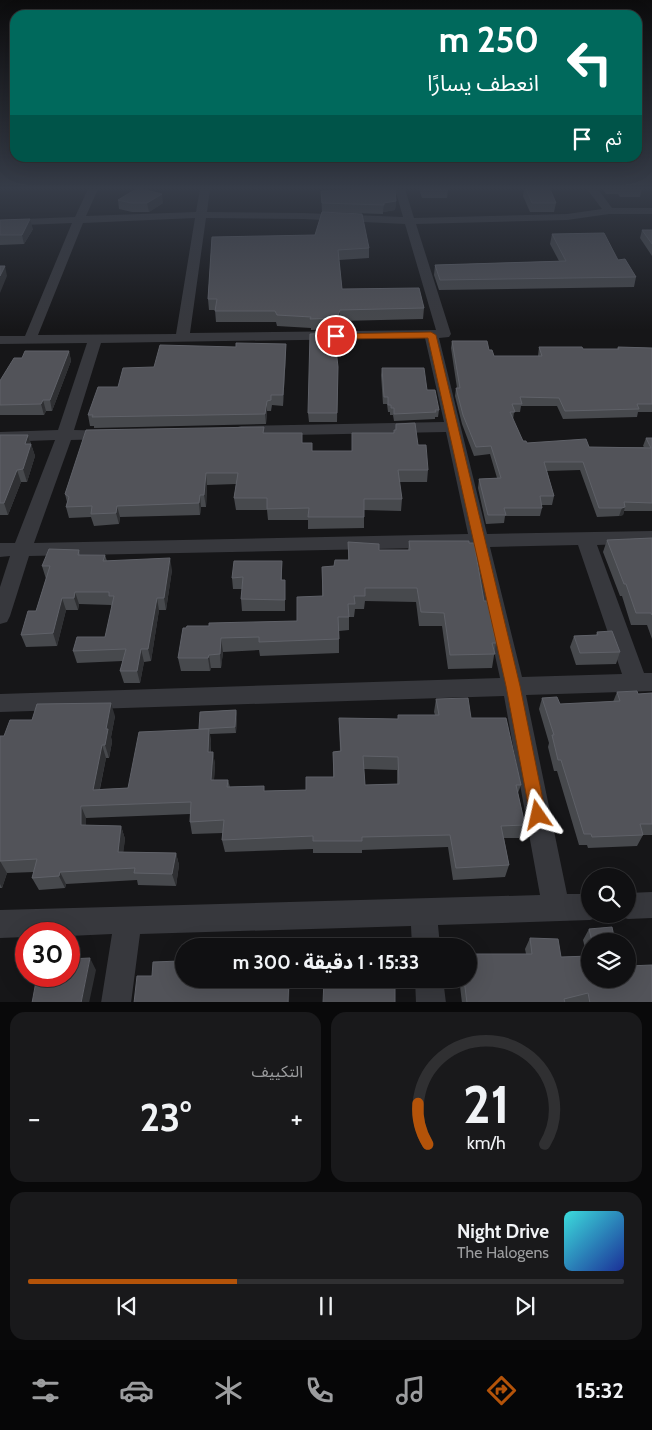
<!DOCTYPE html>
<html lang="ar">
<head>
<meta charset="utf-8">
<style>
	:root { --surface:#101012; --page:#19191b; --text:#f1f3f6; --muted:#9c9d9f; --line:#303032; --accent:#b45309 }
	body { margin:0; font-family:Cabin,"Noto Sans Arabic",sans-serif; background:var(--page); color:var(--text); direction:rtl; height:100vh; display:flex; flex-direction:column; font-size:19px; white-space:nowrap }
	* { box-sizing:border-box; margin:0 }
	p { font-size:16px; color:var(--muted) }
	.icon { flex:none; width:28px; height:28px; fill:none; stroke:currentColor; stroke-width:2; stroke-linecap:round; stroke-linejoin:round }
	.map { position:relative; height:1002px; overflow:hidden; direction:ltr }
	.panel { display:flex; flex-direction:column; gap:10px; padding:10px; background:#09090a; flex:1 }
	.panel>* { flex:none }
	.guide { position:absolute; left:10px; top:10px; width:632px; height:152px; border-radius:15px; box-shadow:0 5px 20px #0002,0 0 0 1px var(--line); direction:rtl; background:#00695c; color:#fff; overflow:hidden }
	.tools { position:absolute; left:581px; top:868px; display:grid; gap:10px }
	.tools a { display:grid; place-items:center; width:55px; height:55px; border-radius:50%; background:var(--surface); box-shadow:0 5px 20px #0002,0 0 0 1px var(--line); font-size:25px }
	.speed { position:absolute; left:15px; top:922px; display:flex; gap:10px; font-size:25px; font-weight:700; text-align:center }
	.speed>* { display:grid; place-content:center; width:65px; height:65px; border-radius:50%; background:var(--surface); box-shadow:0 5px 20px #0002,0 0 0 1px var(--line); line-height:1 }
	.speed .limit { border:8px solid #d22; background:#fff; color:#111 }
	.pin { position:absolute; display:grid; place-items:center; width:42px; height:42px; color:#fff; margin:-21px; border:2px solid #fff; border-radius:50%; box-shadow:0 1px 5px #0007 }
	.me { position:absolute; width:55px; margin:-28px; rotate:349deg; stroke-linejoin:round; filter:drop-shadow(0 0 4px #0008) }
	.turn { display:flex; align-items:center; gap:18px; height:105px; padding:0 20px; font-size:22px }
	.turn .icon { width:65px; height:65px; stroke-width:2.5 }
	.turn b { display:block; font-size:35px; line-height:42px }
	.then { display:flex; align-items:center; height:48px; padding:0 20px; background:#0003; gap:10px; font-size:19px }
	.big { font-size:38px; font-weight:800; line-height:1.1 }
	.panel .tile { flex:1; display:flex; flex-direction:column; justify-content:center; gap:8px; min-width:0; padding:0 18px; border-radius:15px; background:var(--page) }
	.panel .dial { align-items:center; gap:0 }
	.dial svg { height:130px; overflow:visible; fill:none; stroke:var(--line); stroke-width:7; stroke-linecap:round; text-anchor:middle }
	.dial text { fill:var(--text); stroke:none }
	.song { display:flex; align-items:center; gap:15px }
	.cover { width:60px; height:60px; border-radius:8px; background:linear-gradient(135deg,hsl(180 70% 55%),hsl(230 70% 35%)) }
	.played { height:5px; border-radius:2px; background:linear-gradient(90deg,var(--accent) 35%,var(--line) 35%) }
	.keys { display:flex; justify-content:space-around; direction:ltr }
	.heat { display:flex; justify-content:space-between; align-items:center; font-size:28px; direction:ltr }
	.panel .tiles { flex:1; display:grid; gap:10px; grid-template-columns:1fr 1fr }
	.tile:last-child { grid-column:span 2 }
	.trip { position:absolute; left:175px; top:938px; width:302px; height:50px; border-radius:25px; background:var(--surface); box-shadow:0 5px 20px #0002,0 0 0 1px var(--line); font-weight:800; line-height:50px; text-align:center; direction:rtl }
	.dock { display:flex; height:80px; justify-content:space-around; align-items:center; background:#060607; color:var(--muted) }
	.dock .icon { width:35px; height:35px }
	.dock .on { color:var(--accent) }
	.dock b { font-size:22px; color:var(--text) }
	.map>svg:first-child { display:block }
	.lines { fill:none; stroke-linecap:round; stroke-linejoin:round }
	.minor { fill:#37383d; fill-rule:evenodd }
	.wall { fill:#47494d; fill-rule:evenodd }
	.shaded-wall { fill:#2f3033 }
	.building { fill:#525359; stroke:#5f6168; fill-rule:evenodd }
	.route { fill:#b45309; stroke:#753606 }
</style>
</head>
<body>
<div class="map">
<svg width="652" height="1003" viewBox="0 0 652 1003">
	<rect width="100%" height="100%" fill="#161618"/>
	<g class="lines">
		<path class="minor" d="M88,189H98L86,216L196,212L200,189H210L207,212L303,213L403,217L395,189H405L414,218L567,214L602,209L587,189H598L612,208H652V214H609L567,220L416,224L451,334L449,337L439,338L487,534L652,531V543L597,545L644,673H652V691L526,695L567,894H590V914H601L600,917L590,920L438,925L440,946H412L411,926L140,934L131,1003H101L112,934L69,936V934H26V937L0,938V910L540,895L504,696L0,712V694L500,678L471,547L29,556L10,616L7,622L0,624V587L10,556L0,557V543H15L55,440L0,442V432L58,430L87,343L0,344V336H25L72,223L0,226V220L75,217ZM195,218L176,334L38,335L83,223ZM206,218L303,219L405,224L436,330L190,333ZM425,338L444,422L241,426L235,428L233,431L235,434L241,436L446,432L468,534L34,543L71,440L107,439L113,437L115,434L113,431L74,430L101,343ZM578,545L622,674L522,677L490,547Z
			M652,892V918L628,919L618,916V914H628V893Z
			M415,979H443L446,1003H416Z"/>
	</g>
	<path class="wall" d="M351,189H395L396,201L395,210L383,212V214L322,212L321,191L351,190Z
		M419,189H448L447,198H422Z
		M524,189H550L556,203L554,212H530L523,196Z
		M603,189H642L640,197H620L618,194H606Z
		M118,200L163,203L149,212H132L119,209Z
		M0,220L33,229L24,244L0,245Z
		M642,230H652V256L640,238Z
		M552,234L618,260L636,277L634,287L439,290L434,275L435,265L559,261L550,244Z
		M212,237L369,248V258L339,260L342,289L424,308L423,319L340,321L337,329L311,330V328L277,326L276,322H216L215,310H209L208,299Z
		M333,333V341L330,349L338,367L337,422H309L308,413Z
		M452,341L489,350L494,356H538L539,347L583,349H617L618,347L652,348V412H638L637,417L563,419L557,406H521L520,412H514L513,420L523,441L527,443L589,447H644L643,446L646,438H652V511H624L623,515L619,516L597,517L580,470L547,471L554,496L552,505H541L542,508L540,516H505L504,523L486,524L478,488L479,479L497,478L490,454L474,456L462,424L455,396L456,388H457L451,348Z
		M286,344V354L283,406L272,405L271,411H267L266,424L94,428V426H90L88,415L118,387L154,367L236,347Z
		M69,351L71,361L52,411H46L44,415H0V381L22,358Z
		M382,368L427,390L439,410L438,417H435V419L394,421L393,415H390V412H388L387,404H383L381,375Z
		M396,424L418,445L428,470L427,482H399L402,499L401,511L364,510V528L308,529V520H268L267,510H236L234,498L236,484L207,485L206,507H201L200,515L120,517L119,524L94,526L91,517L69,518L66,507L67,502L65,494L264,433L303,443L312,451H352L393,433L395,430Z
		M0,435H28L35,456L27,482H21L8,515H0Z
		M652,538V639L647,625H631L622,596H620L603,552L607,540Z
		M409,541L484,601L496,643L492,668L448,669L442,626H419L416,602L365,601L364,609H355L354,617H349V630L339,631V653L260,656L259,650L223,652L221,668H211L210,671H181L178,658L209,626L297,621L322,596V567L334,566L348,560V542L379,550H408Z
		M79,550L80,555H105L107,561L172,570L166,610H159L151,661L144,662L140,683H124L120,671L123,661L77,663L73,651L105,637L112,607L111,605L79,604L78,610H66L57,646L26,647L21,635L36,611L46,579L42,566Z
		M282,561V580L285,591V611H242L241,599L242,589H233L232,578Z
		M597,632L620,652L616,664L576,665L570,647L574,636L596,635Z
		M617,692L638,694L652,693V835H643L637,846L588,848L587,845H579L557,771H554L548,747L549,743L539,709L542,698L560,704L613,702Z
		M436,699L471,718L521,785L518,793L525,825L521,838H504L509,865L505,877L453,880L448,847L362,850V853H313V849L225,852L222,840L223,833L192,834L190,822V814L86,818V825L121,826L125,839L123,852L176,853L179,865L176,886L138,885L137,880L66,884L65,888L39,890L32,878L34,872L7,873L2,888H0V736H4L32,720L115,716L111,737L112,742L109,758H106L100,789L128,788L200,730V712L236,710L237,716L236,733L210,734L211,743V752H213L215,765L214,780H228L230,787L264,786V791L306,790L333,777V752L340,751L339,718L398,719V715H435L434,712ZM364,769L397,770V784L365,785Z
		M589,929L615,941H590V979L652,1003H462L460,986H446V979H469L526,954L525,949L530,938L561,957L587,956L583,940Z"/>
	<path class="shaded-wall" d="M162,194L163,203L149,212L147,203Z
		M396,201L395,210L383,212L384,203Z
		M30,219L33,229L24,244L22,235Z
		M5,266L7,276L0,293V276Z
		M340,310V321L337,329V318Z
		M333,333V341L327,358V349Z
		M286,344V354L283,406V395Z
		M69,351L71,361L52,411L50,400Z
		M43,400L46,411L44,415L41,404Z
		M267,401V411L266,424L265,414Z
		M28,435L35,456L27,482L23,469L25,444Z
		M17,470L21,482L8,515L4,503Z
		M206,473L207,485L206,507L204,495Z
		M200,495L201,507L200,515L199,503Z
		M117,506L120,517L119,524L116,513Z
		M625,507L623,515L619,516L622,508Z
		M170,558L172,570L166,610L164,598Z
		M75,592L79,604L78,610L74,598Z
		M62,598L66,610L57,646L53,633Z
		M157,598L159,610L151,661L148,649Z
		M221,638L223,652L221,668L220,654Z
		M141,649L144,662L140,683L137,671Z
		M209,655L211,668L210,671L208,658Z
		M111,703L115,716L111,737L112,742L109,758L105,745L106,729Z
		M236,710L237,716L236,733L235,727Z
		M209,729L211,743L210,765L208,752Z
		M102,745L106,758L97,802L93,790Z
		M213,752L215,765L213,792L211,780Z
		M81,806L86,818V837L81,825Z
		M121,826L125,839L122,864L118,852Z
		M176,853L179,865L176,886L172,874Z
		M0,861L7,873L2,888L0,884Z
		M60,872L66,884L65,888L59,876Z
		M90,958L96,970L89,1003H81Z
		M289,979H290L289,1003H288Z"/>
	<path class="building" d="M136,189H142L162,194L147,203H131L118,200Z
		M353,189H395L396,201L384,203V205L322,203L321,191L353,190Z
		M422,189H448V190H422Z
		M526,189H550L556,203H532Z
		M322,212L362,214L369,248L338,250L342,289L419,288L424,308L340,310L337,318L310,319L311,317L277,315L275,311H215L217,299H208L212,237L315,235Z
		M30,219L22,235H0V220Z
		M642,230H652V244Z
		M604,233L618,260L625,259L636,277L440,280L435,265L566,261L552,234Z
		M0,266H5L0,276Z
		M333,333L327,349H336L338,367L337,413H308L310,334Z
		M452,341H487L489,350H492L494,356H542L539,347H582L583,349H619L618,347L652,348V404H637L639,409L565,411L559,398L520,397L522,404H512L515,412H510L523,441H526L527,443L586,439L589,447L651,448L646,438H652V503L624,502L625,507L622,508H599L583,462H544L554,496H540L542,508H504L506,515H488L479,479L501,478L491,446L476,447L463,415L456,388H460Z
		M236,343L286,344L283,395H271V400L267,401L265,414L92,417L93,415H88L98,387H118L123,368L154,367L160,345L236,347Z
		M25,351H69L50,400H43L41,404L0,405V381L1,379L14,358H22Z
		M382,368H424L427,390H435L439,410H435L436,412L394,414V408H391V405H388V397H384Z
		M415,423L418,445H426L428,470H398L402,499H364V517H308L309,508L267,509V498H234L238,473H206L204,495H200L199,503L117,506L116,513L91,514L92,506L66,507L69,497L65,494L86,430L264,427L263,433H302V443H312V451H352V433H394V430H396V424Z
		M0,435H28L25,444H31L23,469L17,470L4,503H0Z
		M652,538V615L651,613H636L626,584H624L607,540Z
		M409,541H469V543H474L484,601H487L496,643H492L495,654L450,655L444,613L421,612L417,588H365V596H354L355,604H348L349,617H338L339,639L259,642V637L221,638L220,654L209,655L208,658H178L183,628H186L187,626H209V623L297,621V597L323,596L322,567L334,566L335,560H349L348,542L379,544V550H410Z
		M49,549L79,550L78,555H105L103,561L170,558L164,598H157L148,649H141L137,671H120L126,649L73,651L77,637H105L114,596H109V592H75L74,598H62L53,633L21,635L28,611H36L50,566H42Z
		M234,561H282L281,580H285V600L241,599L243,577L232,578Z
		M612,631L620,652L580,653L574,636L598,635L597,632Z
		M637,691L638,694L652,693V824H640L643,835L592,837L591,834H584L561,760H558L552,735H554L542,698L557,697L560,704L620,701L617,692Z
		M468,698L471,718H506L521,785H516L525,825L501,826L509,865L456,868L450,835L362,837V841H313V836L222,840L224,820L190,822L191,802L81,806V825L121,826L118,852L176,853L172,874L134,873L135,868L60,872L59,876L32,878L37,859L0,861V736H4L10,720H32L37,704L111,703L106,729H108L105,745H102L93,790L128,788L139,732L209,729L208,752H213L211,780H228L227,787L264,786V791L306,790V777H334L333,752L341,751L339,718L398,719V715H439L436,699ZM363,756L398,757L399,784L365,785Z
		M236,710L235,727L199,729L200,712Z
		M612,927L615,941H592L589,929Z
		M530,938L558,939L561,957L590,956V979H628V966L652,965V1003H590L588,993L564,999L565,1003H467L464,979H469V954H532Z
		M90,958L81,1003H32L37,976H69V959Z
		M180,961V965L184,964V979H289L288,1003H134L137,976H152L153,962Z
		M349,979H395V1003H323L324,980H349Z"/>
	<linearGradient id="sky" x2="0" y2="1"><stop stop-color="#0c0c0d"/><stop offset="0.57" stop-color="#363c48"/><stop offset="1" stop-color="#363c48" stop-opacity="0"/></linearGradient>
	<rect width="652" height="330" fill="url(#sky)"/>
	<path class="route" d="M431,332L436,335L520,686L546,815L544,821L538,823L532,821L530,815L506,686L428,338L336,339L331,336L336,334Z"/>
</svg>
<div class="tools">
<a><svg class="icon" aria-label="search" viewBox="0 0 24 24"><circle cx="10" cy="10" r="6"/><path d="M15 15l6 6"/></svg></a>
<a><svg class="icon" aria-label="layers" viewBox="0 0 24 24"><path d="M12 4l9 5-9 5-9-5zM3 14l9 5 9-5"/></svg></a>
</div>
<div class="speed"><div class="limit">30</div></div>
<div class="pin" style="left:336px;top:336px;background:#d93025"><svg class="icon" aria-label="arrive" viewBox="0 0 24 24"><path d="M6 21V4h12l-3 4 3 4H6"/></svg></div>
<svg class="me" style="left:538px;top:815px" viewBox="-20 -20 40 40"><path d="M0-17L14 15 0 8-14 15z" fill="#b45309" stroke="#fff" stroke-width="4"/></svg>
<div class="trip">15:33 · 1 دقيقة · 300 m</div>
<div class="guide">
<div class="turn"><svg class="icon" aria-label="left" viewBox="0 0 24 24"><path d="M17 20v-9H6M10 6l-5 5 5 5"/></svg><div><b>250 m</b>انعطف يسارًا</div></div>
<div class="then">ثم<svg class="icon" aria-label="arrive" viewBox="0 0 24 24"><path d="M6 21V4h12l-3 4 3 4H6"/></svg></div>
</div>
</div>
<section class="panel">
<div class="tiles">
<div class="tile dial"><svg viewBox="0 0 100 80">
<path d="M14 69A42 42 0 1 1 86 69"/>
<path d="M14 69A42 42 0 0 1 8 44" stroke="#b45309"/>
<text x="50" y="56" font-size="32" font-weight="700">21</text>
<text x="50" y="72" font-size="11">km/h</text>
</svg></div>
<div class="tile"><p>التكييف</p>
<div class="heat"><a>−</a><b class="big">23°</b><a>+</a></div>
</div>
<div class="tile">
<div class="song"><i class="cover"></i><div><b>Night Drive</b><p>The Halogens</p></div></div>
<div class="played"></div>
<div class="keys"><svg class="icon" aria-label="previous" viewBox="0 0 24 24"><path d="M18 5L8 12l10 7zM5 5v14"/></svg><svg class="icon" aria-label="pause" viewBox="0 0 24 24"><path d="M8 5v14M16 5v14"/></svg><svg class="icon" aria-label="next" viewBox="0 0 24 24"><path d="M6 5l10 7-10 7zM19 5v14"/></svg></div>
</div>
</div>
</section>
<nav class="dock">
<b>15:32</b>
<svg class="icon on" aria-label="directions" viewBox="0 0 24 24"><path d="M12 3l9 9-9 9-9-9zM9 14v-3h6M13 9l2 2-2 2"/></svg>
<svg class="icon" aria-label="music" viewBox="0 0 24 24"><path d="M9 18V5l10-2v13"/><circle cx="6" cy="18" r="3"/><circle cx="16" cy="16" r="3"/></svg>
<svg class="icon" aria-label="phone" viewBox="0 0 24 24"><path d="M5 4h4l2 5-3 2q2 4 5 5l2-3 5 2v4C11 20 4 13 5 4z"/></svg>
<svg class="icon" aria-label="climate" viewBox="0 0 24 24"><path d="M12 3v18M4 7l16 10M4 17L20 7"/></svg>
<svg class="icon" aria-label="car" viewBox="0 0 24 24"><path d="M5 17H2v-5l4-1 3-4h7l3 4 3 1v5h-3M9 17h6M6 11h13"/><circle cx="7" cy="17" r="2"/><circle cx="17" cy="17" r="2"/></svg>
<svg class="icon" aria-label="filters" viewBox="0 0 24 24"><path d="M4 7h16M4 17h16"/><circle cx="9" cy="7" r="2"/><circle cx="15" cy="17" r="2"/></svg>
</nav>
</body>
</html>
